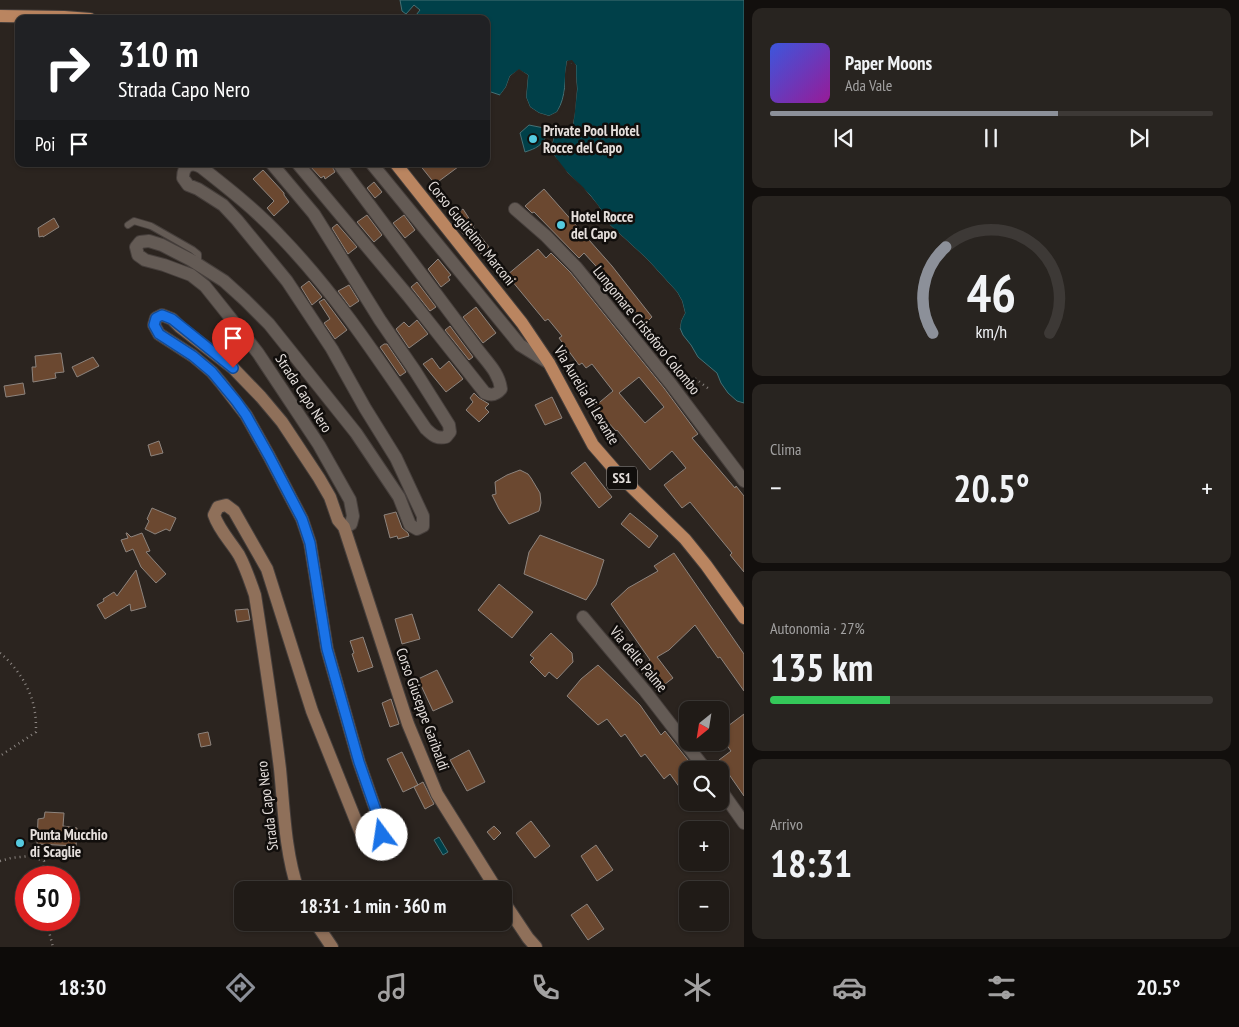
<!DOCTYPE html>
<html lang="it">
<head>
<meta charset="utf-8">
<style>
	:root { --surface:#201b17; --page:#282420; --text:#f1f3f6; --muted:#a2a1a1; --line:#3d3936; --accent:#8c9099 }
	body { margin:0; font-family:"PT Sans Narrow",sans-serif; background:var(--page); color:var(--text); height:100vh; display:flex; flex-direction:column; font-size:19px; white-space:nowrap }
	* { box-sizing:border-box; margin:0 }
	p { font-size:16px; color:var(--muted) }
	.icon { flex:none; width:28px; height:28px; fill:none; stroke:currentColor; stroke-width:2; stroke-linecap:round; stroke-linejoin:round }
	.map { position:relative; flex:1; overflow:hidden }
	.details { display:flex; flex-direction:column; gap:8px; padding:8px; background:#120f0d; width:495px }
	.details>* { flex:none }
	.guide { position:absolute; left:15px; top:15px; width:475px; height:152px; border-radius:10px; box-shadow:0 1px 4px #0004,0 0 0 1px var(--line); background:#202124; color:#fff; overflow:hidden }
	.needle { width:32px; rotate:210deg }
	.fabs { position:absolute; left:679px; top:701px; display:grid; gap:10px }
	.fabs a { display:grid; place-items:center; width:50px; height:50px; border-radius:10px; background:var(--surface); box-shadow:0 1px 4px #0004,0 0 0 1px var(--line); font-size:25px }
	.speed { position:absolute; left:15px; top:866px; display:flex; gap:10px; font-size:25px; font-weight:700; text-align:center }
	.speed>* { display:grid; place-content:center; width:65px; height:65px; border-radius:50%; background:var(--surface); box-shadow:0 1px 4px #0004,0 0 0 1px var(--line); line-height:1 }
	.speed .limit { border:8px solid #d22; background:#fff; color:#111 }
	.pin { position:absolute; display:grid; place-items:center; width:42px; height:42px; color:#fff; margin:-51px -21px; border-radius:50% 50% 50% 0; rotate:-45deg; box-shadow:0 0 5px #0007 }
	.pin .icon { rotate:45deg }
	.me { position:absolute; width:55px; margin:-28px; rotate:346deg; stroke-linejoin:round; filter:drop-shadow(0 0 4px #0008) }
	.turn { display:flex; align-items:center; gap:18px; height:105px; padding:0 20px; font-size:22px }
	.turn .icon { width:65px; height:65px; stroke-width:2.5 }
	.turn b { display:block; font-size:35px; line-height:42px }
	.then { display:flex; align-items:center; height:48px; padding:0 20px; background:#0003; gap:10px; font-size:19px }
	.big { font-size:38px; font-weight:600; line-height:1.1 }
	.details .widget { flex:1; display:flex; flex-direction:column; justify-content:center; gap:8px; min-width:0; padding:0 18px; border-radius:10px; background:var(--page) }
	.details .dial { align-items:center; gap:0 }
	.dial svg { height:130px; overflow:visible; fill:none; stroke:var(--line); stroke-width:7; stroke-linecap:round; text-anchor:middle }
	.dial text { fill:var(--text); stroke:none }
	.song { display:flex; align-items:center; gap:15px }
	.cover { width:60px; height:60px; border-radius:8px; background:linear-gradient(135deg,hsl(230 70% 55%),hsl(300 70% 35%)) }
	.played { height:5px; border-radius:2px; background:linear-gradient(90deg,var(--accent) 65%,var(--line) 65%) }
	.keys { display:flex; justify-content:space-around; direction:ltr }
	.heat { display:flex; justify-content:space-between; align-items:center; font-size:28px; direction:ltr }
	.charge { height:8px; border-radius:4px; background:linear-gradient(90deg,#34c759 27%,var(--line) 0) }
	.trip { position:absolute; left:234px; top:881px; width:278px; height:50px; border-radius:10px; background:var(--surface); box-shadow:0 1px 4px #0004,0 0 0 1px var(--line); font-weight:600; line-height:50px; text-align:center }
	.dock { display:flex; height:80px; justify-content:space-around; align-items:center; background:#0d0b09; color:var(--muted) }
	.dock .icon { width:35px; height:35px }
	.dock .on { color:var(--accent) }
	.dock b { font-size:22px; color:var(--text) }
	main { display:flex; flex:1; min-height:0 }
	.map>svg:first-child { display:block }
	.water { fill:#004049; stroke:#457075 }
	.pier { fill:#2b241f }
	.building { fill:#6b4830; stroke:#8d847e; fill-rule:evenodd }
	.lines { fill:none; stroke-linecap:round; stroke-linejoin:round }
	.service-casing { stroke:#463f3c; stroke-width:8 }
	.minor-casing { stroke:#463f3c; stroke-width:14 }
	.tertiary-casing { stroke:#463f3c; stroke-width:14 }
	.secondary-casing { stroke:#463f3c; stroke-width:14 }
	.primary-casing { stroke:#463f3c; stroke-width:14 }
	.path { stroke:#8d8783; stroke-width:2.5; stroke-dasharray:1 4; stroke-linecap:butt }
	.service { stroke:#645b55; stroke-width:6 }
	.minor { stroke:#645b55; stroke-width:12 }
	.tertiary { stroke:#645b55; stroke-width:12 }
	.secondary { stroke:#8f705a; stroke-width:12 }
	.primary { stroke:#ba8560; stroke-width:12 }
	.route-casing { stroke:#114b97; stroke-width:12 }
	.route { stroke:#1a73e8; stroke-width:9 }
	.poi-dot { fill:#55cadf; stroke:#110e0c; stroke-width:2 }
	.labels { text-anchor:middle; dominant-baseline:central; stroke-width:5; stroke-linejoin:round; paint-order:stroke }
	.shield { fill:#110e0c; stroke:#a5a09e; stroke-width:1 }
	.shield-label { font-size:14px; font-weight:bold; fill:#e5dfdc }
	.poi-label { font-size:15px; font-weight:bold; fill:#e5dfdc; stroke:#110e0c; text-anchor:start }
	.street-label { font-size:15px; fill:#e5dfdc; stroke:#110e0c }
</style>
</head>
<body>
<main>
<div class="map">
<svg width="744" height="947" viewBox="0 0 744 947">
	<rect width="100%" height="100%" fill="#2b241f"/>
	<path class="water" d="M400,0H744V403L737,401L728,393L721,383L717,373L698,357L691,345L683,335L680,328L681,321L685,313L682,301L677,292L647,259L610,225L605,215L590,195L560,165L554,155L552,145L554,135L573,124L577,89L576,76V65L567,61C564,81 567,94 557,112L549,116L539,113L530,107L526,97L528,75L519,70L510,76L506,87L500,95L491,92L486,89V19H413L420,10L414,5L406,14L402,11Z
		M529,125L544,128L547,135C541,146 537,148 525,152L520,133Z
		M439,837L448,852L443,855L434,840Z"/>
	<path class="pier" d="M572,60L576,65V76L577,89L575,112L573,124L569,128L554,135L552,145L554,155L568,173L583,187L598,205L610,225L647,259L677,292L682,301L685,313L681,321L680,328H678V321L682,313L680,302L675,294L645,260L608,226L596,206L581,189L566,175L552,156L549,145L552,134L567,126L570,123L573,111L574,89V66L571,63H569L567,74L568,89L565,103L559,114L550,118L538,115L528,108L523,98L526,76L519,72L512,78L508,88L501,97L500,95L506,87L510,76L519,69L528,75L526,97L530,107L539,113L549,116L557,112L563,102L565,89V74L567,61Z"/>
	<path class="building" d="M308,164H331L335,172L325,179L324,176L321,178Z
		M419,164H462L435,184Z
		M263,170L284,193V195L289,202L274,216L267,208L274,201L253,179Z
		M374,182L382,192L375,198L367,188Z
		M544,189L612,266L652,317L645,324L615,287L584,253L579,258L534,212L532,213L525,206Z
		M463,209L474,226L473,227L489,247L481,254L458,228L460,226L452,217Z
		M367,215L382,235L374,242L357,222Z
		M404,215L415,230L405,238L393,223Z
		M54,218L59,227L43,237V236L39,237L38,228Z
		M337,224L357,247L348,254L332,228Z
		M538,249L546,258L551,253L570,272L664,388L698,434L692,438L735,488L736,486L744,496V572L730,555L732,553L690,502L682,508L664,485L686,468L672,451L650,470L617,430L616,431L594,407L613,391L592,364L586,368L582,363L579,365L559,338L562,336L548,319L545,321L507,275ZM639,377L664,407L645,423L619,393Z
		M438,259L451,275L448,277L450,280L441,287L428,269Z
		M309,281L322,297L312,305L301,287Z
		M417,282L436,307L430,311L411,287Z
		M349,285L359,301L350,307L338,291Z
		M324,299L347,330L335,339L324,323L330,319L319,302Z
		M476,307L496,333L483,343L463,317Z
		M417,320L428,334L409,348L396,329L404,322L409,327Z
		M450,326L473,357L469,360L445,330Z
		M384,344H387L406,372L400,376L380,347Z
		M61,353L64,372L55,373L56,378L33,382L32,367H36L35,356Z
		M93,357L99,366L77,377L72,367Z
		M432,358L440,369L449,361L463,379L446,392L423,364Z
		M23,383L25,394L6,397L4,386Z
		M474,393L479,398L489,404L485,408L489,412L479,422L466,410L473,402L470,398Z
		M552,397L562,418L545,425L535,405Z
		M159,441L163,453L151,456L148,445Z
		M585,462L597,478L612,497L599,508L571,473Z
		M520,470L528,474L531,478L540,493L541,503L539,511L509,524L499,509L492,495L496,494L495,482L507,475Z
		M152,508L176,518L170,531L166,529L155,534L145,529L149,521L147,519Z
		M396,512L402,528L408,533L409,536L398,539L397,536L390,538L384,515Z
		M630,513L658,536L649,548L621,524Z
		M126,533H127L131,537L142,533L150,551L146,552L166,574L156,583L141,567L133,549L126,552L121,540L128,538Z
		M540,535L604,560L596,585L586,600L524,574L529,552Z
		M674,553L744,654V691L720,657L718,658L695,625L669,650L657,657L673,678L656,691L639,668L650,660L611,604L628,588L658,571L654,566Z
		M136,570L146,607L131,611L130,604L105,619L97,605L104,601L103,599L114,592L117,596Z
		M499,584L533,612L512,638L478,610Z
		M248,609L250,620L237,622L235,610Z
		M412,614L420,639L402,644L395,619Z
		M551,633L572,653L573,662L557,679L549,672L545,677L530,662L534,658L530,655Z
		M363,637L373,667L358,672L352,654L354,653L350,641Z
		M598,665L640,705L661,735L665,731L696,770H688V799L670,774L664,779L645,754L641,757L625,734L621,737L607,719L598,725L567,696L581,679Z
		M437,670L453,702L433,711L418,679Z
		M391,699L399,724L390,727L382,703Z
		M744,714V796L719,760L731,751L720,736V715L728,726Z
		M208,732L211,745L201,747L198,734Z
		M469,750L485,782L467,791L450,760Z
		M402,752L418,785L403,792L387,759Z
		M423,782L434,804L425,809L414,787Z
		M45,812L64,813L63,826L77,828L76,846L37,844L38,819L44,818Z
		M531,821L550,846L535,858L516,833Z
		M494,826L501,833L494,840L487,832Z
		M596,845L613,870L597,881L581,856Z
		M587,904L604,929L588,940L571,915Z"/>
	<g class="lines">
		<g class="service-casing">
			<path id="service" d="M128,225L134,221L151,226L193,250L198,254V264"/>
		</g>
		<g class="minor-casing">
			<path id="minor" d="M515,209L546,236L576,267L670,383L744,481
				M583,617L645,691L706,770
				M720,789L744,823"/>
		</g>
		<g class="tertiary-casing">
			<path id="tertiary" d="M272,164L314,214L380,320L415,371L444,417L449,425L450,432L446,437C436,439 433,435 426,429C381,363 337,295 281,237C257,211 229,189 201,167C191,161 183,166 183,178L188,185L198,189L223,205L237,220L287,281L332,349L365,408L396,458L423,516V526L417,529L410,525L399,497L356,433L269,324L245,300L224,281L191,260L162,245L149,241L140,242L136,247L138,255L145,260L164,265L191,275L205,286L225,311L258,353L319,445L350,500L353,516L351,524L344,527
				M298,164L409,297L485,393C492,396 496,395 501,389C499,373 488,363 478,350L339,164
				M372,164L520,345L549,363"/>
		</g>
		<g class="secondary-casing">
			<path id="secondary" d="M298,890C285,852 284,809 280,769C273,711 264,653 255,595C250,581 246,568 239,555C231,542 219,530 214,515L218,507L226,505L234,511L267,569L312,711L362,836C372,845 384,844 382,828L359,762L327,649L310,543L302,519L269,456L246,415L222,384L212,372L193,356L159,334L154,325L156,318L162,315L172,319L180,327L233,368L261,397L282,422L319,478L330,497L338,520L344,527L408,724L437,794L497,890
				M502,899L528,938L536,947
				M315,922L332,947"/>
		</g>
		<g class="primary-casing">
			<path id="primary" d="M0,16L64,17L90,19
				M396,164L522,323L549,363L593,445L620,476L685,539L706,565L744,618"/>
		</g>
		<path class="path" d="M686,385L688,386L693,377L709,389
			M0,653C18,668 32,690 35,713C36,719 36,726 36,732L0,756
			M0,861L11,858L29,856L44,861L43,878
			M46,920L53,947"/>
		<use href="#service" class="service"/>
		<use href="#minor" class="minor"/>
		<use href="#tertiary" class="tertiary"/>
		<use href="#secondary" class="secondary"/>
		<use href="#primary" class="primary"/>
	</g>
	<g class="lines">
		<g class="route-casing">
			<path id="route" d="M233,368L172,319L162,315L156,318L154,325L159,334L193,356L212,372L236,401L246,415L269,456L302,519L310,543L327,649L359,762L382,828V835"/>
		</g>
		<use href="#route" class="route"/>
	</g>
	<g class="poi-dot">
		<circle cx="533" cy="139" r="5"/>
		<circle cx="561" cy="225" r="5"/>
		<circle cx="20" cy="843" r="5"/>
	</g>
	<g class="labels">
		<rect class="shield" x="607" y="466.5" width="30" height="23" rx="4"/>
		<g class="shield-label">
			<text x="622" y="478">SS1</text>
		</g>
		<g class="poi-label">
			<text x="543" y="130">Private Pool Hotel<tspan x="543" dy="17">Rocce del Capo</tspan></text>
			<text x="571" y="216">Hotel Rocce<tspan x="571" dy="17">del Capo</tspan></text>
			<text x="30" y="834">Punta Mucchio<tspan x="30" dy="17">di Scaglie</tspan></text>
		</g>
		<g class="street-label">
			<text transform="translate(472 233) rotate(51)">Corso Guglielmo Marconi</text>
			<text transform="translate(647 330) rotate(51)">Lungomare Cristoforo Colombo</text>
			<text transform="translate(304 393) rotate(57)">Strada Capo Nero</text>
			<text transform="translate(587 395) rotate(59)">Via Aurelia di Levante</text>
			<text transform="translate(639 659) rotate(50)">Via delle Palme</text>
			<text transform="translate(423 709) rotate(70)">Corso Giuseppe Garibaldi</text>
			<text transform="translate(267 806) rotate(-97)">Strada Capo Nero</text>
		</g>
	</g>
</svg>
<div class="fabs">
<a><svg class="needle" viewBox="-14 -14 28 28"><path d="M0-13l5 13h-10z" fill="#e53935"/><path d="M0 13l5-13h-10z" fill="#a2a1a1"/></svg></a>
<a><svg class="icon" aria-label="search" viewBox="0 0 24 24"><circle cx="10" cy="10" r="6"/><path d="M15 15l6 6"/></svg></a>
<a>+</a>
<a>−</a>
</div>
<div class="speed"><div class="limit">50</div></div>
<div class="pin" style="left:233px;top:368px;background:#d93025"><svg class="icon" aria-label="arrive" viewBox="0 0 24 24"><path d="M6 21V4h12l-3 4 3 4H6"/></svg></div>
<svg class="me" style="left:382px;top:835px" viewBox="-20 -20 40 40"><circle r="19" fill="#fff"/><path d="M0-13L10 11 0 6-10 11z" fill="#1a73e8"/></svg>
<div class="trip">18:31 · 1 min · 360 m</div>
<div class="guide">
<div class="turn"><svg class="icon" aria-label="right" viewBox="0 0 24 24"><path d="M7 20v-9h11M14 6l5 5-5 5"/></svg><div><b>310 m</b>Strada Capo Nero</div></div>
<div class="then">Poi<svg class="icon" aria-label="arrive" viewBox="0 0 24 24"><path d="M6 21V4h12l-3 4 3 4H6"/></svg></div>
</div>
</div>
<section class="details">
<div class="widget">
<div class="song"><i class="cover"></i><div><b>Paper Moons</b><p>Ada Vale</p></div></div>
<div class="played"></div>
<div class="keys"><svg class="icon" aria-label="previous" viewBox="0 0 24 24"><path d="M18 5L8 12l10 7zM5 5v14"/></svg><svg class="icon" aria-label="pause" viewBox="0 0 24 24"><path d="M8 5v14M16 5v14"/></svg><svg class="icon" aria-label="next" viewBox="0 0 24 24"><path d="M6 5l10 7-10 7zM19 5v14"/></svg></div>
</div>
<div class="widget dial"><svg viewBox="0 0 100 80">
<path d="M14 69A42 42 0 1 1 86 69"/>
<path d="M14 69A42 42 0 0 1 22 16" stroke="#8c9099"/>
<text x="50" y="56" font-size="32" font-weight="700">46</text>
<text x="50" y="72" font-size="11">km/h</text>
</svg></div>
<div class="widget"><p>Clima</p>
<div class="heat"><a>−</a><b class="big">20.5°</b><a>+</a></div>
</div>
<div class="widget"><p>Autonomia · 27%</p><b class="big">135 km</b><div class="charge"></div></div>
<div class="widget"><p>Arrivo</p><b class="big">18:31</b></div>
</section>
</main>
<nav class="dock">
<b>18:30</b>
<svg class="icon on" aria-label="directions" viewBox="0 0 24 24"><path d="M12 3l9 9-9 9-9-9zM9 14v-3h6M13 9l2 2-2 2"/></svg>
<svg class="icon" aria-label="music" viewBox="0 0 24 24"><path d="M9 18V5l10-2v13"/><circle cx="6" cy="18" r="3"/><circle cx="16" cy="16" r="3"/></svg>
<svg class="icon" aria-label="phone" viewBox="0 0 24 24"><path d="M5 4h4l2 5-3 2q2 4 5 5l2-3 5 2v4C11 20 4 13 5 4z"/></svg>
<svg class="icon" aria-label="climate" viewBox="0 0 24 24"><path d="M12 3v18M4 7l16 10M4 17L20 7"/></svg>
<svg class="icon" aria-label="car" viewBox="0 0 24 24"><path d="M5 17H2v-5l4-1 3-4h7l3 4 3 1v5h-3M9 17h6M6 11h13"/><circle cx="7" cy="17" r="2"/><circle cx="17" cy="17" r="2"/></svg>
<svg class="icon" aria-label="filters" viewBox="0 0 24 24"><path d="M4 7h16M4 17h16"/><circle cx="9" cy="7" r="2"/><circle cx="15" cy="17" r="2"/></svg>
<b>20.5°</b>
</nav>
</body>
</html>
